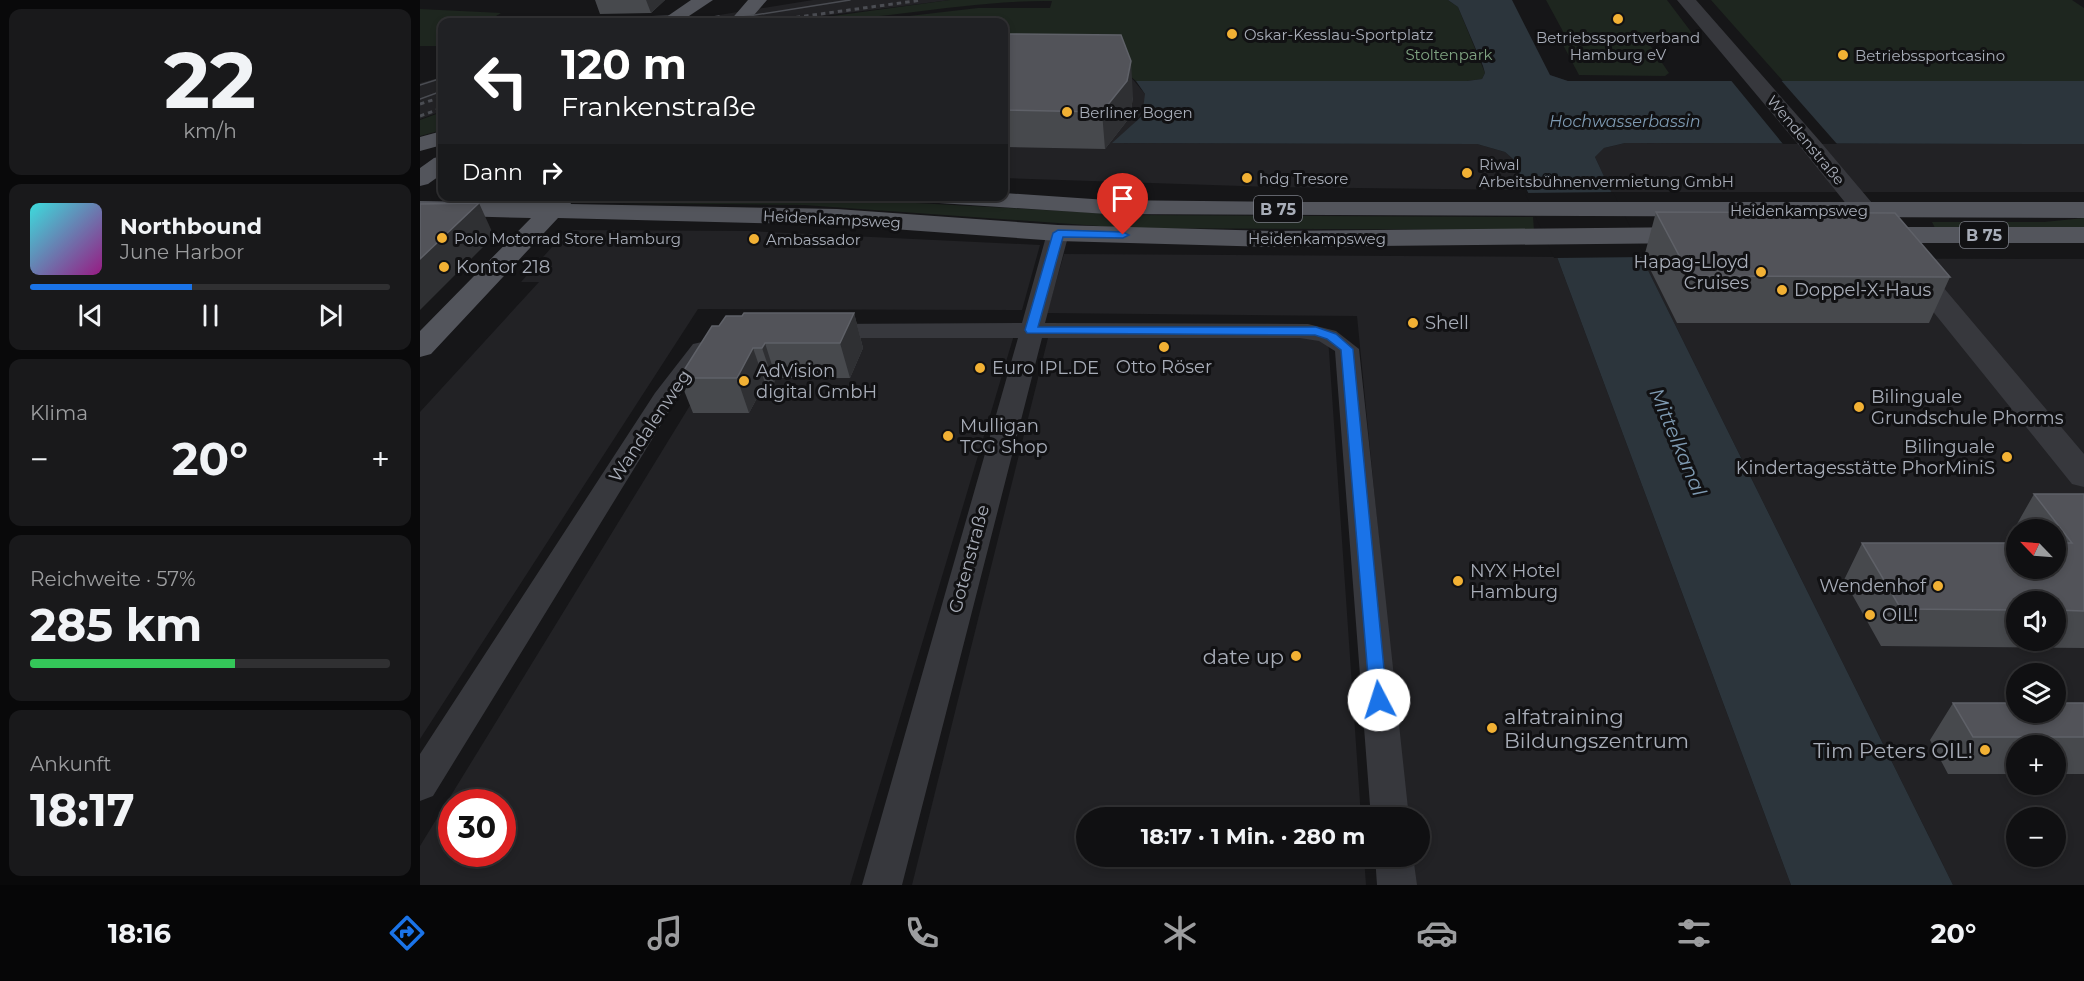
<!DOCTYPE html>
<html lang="de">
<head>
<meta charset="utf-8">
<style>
	:root { --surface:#101012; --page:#19191b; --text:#f1f3f6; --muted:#9c9d9f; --line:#303032; --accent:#1a73e8 }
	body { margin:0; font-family:Montserrat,sans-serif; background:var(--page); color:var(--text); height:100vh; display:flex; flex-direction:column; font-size:22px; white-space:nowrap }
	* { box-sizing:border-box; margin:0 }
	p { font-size:20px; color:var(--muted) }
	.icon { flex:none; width:33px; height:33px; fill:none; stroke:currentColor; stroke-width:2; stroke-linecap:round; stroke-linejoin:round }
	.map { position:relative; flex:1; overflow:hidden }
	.side { display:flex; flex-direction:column; gap:9px; padding:9px; background:#09090a; width:420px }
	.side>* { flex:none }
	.guide { position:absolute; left:18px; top:18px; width:570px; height:183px; border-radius:12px; box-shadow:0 3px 9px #0003,0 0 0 2px var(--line); background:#202124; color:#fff; overflow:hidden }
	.needle { width:39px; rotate:295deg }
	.fabs { position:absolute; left:1586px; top:519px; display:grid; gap:12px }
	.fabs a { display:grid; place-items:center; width:60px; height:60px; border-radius:50%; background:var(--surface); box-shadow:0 3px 9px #0003,0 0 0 2px var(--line); font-size:30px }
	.speed { position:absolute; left:18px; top:789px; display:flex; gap:12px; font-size:30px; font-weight:700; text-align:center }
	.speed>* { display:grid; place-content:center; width:78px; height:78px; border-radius:50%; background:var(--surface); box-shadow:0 3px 9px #0003,0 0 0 2px var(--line); line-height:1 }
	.speed .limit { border:9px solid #d22; background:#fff; color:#111 }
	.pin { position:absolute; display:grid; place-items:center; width:51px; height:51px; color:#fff; margin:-62px -26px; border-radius:50% 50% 50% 0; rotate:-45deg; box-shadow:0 0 6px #0007 }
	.pin .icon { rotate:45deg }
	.me { position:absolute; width:66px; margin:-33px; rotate:355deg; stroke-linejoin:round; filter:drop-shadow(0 0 4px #0008) }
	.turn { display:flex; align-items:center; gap:21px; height:126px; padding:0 24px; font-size:27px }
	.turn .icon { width:78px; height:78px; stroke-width:2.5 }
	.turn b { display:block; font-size:42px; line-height:51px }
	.then { display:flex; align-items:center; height:57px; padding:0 24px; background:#0003; gap:12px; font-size:22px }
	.big { font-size:45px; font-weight:700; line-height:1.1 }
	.side .tile { flex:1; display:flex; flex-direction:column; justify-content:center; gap:9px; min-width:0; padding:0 21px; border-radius:12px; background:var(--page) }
	.side .dial { align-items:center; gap:0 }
	.dial b { font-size:78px; line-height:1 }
	.song { display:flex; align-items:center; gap:18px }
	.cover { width:72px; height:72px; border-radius:9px; background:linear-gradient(135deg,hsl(180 70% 55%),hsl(310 70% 35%)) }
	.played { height:6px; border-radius:3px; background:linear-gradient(90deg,var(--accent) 45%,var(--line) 45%) }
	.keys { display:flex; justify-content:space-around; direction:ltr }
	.heat { display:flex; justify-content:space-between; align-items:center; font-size:33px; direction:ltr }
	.charge { height:9px; border-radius:4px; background:linear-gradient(90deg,#34c759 57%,var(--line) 0) }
	.trip { position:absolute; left:656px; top:807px; width:354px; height:60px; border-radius:30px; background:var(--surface); box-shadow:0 3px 9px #0003,0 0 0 2px var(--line); font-weight:700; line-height:60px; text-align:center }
	.menu { display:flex; height:96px; justify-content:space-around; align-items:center; background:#060607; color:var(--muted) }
	.menu .icon { width:42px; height:42px }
	.menu .on { color:var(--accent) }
	.menu b { font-size:27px; color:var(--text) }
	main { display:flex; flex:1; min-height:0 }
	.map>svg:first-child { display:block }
	.built { fill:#222225; fill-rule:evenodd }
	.green { fill:#1e261f }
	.water { fill:#2c353c }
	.pier { fill:#161618 }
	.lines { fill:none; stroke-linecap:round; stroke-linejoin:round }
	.minor { fill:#37383d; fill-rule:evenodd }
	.tertiary { fill:#37383d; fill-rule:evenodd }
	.primary { fill:#53555c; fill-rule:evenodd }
	.tram { stroke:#4a4c52; stroke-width:1.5 }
	.rail { stroke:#4a4c52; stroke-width:3; stroke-dasharray:4.5 4; stroke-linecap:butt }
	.wall { fill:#47494d; fill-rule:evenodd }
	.shaded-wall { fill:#2f3033 }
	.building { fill:#525359; stroke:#5f6168; stroke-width:1.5 }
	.route { fill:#1a73e8; stroke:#114b97; stroke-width:1.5 }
	.poi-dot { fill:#f2b134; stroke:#111113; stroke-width:2 }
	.labels { text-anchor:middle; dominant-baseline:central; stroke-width:6; stroke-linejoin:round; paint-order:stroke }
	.far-poi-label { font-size:15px; fill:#a8adb8; stroke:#111113; text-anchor:start }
	.far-park-label { font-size:15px; fill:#7fa381; stroke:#111113 }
	.far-street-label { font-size:15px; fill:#a8adb8; stroke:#111113 }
	.far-water-label { font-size:16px; font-style:italic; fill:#7f9bb3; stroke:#111113 }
	.shield { fill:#111113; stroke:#7b7e86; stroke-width:1.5 }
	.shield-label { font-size:16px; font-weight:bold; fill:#a8adb8 }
	.poi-label { font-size:18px; fill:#a8adb8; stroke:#111113; text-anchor:start }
	.street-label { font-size:18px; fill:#a8adb8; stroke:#111113 }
	.water-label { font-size:20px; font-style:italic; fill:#7f9bb3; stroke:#111113 }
	.near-poi-label { font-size:21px; fill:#a8adb8; stroke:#111113; text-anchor:end }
</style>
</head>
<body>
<main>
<section class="side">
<div class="tile dial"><b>22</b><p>km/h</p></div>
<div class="tile">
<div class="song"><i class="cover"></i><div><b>Northbound</b><p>June Harbor</p></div></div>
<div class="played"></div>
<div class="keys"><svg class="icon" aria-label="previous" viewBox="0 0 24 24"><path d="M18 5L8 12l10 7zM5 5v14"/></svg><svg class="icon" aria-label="pause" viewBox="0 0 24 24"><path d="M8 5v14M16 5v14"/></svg><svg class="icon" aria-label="next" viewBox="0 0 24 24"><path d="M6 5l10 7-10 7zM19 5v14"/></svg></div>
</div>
<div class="tile"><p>Klima</p>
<div class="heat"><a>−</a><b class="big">20°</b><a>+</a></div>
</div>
<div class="tile"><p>Reichweite · 57%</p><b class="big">285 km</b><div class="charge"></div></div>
<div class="tile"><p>Ankunft</p><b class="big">18:17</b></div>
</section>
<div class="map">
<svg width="1664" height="885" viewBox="0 0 1664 885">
	<rect width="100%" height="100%" fill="#161618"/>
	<path class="built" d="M393,0H531L354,22H256Z
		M584,66L710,76L725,94V107L714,125L693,143L1057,144L1085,152L1093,159L1106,190L852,187L584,178Z
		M22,77V111L0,119V83Z
		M1205,143L1664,144V192H1191L1175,157L1184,148Z
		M147,230L328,231L620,245L602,310L278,309L0,739V412L119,282H101Z
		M644,254L1137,257L1371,885H993L990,857L999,856V818L986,817L937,316L627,313Z
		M1222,258L1664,259V885H1533ZM1596,530H1635V568H1596ZM1596,602H1635V640H1596ZM1596,674H1635V712H1596ZM1596,746H1635V784H1596ZM1596,818H1635V856H1596Z
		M315,332L594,335L430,885H0V846ZM32,802H82V854H32Z
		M908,337L941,817L666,818V856L944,857L946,885H492L628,338Z"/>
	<path class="green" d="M530,0H1028L1038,7L1065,73L1062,79L1047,81H716L710,76L584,66V22H437L558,8H630L632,1C544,0 457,22 369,22Z
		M1126,0H1247L1275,37H1146Z
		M1291,0H1652L1664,8V81H1363Z
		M0,9L81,13L66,22H22V46H0Z
		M1141,41H1227L1249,73L1245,76L1159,75Z
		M22,112V130L0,136V120Z
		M204,196H366L717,215L1113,217L1114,230L707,228L384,205L199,203Z
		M1664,218V228H1515L1512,222H1624Z"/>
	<path class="water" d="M1028,0H1092L1130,75L1148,81H1664V144L1205,143L1184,148L1175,157L1222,258L1533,885H1371L1137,257L1093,159L1085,152L1057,144L692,143L722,116L725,94L716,81H1047L1062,79L1065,73L1063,66L1038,7Z"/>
	<path class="pier" d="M1309,78H1359L1417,144H1363Z
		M1193,192L1225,257L1134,258L1105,193Z"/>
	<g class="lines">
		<path class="minor" d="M251,15L256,17L257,22H204L212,17Z
			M638,227L645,229L649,233L625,323L888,324L916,331L939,349L989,818H951L915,351L899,341L880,338H622L482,885H442L598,338H402L394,336L390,331L394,326L402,324L602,323L627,233L631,229Z
			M282,342L291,344L294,349L255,402L13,796L0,801V754L235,393L273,344Z
			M955,856H993L997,885H957Z"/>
		<path class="tertiary" d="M1257,0H1276L1398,139L1664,454V487L1652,484L1382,149Z"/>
		<path class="primary" d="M271,0H293L260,22H239Z
			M328,0H347L328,22H309Z
			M22,131V145L0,151V137Z
			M22,156V174L8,184L0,186V168L14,158Z
			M584,193L687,200L883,202H1664V218L687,214L519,203L510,201L507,196H584Z
			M148,196L151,204L417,209L638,225L855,231L1275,227L1284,230L1288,235L1284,240L1275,243L855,247L638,241L417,225L138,218L11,354L0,357V331L111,218L0,215V201L125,203L131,197Z
			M1450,227H1664V243H1450L1441,240L1437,235L1441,230Z"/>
		<path class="tram" d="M265,22L299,16
			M291,22L430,0
			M0,85L22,78
			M0,99L22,91"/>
		<path class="rail" d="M319,22L351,17
			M342,22L502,0
			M0,104L22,97
			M0,116L22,108"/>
	</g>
	<path class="wall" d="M175,0H245L231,13L180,14Z
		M584,34L713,97L710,117L685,149L584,147Z
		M1236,212L1530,277L1509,323H1257L1224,257Z
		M434,313L443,348L430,378H356L354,383H345L329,413H273L259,378L299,326Z
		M1614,494H1664V648L1461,646L1424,580L1442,543L1635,568V530H1596V536L1593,531ZM1596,602H1635V640H1596Z
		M1533,703H1664V774H1635V746H1596V774H1528L1510,740Z"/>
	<path class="shaded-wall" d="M226,0H245L231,13Z
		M711,61L713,97L710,117L685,149L682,112Z
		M59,203L74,236L0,310V259Z
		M434,313L443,348L430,378L420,343Z
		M345,343L356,378L354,383L342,348Z
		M333,348L345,383L329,413L317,378Z"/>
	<path class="building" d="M584,34L701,35L711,61L707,81L682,112L584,110Z
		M59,203L0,259V204Z
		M1236,212L1475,213L1530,277L1270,276Z
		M324,313H434L420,343H345L342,348H333L317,378H259L292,326H299L306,316H322Z
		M1614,494H1664V611L1635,610V602H1596V610L1481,609L1442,543H1596V568H1635V543H1652Z
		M1533,703H1596V712H1635V703H1664V737H1553Z"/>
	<path class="route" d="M638,230L703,232L709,235L703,238L643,237L618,327H896L916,334L933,349L967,700L965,705H953L950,700L921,350L907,339L895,335L607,333L605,330L633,233Z"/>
	<g class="poi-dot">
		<circle cx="1198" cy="19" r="6"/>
		<circle cx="812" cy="34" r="6"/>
		<circle cx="1423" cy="55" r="6"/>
		<circle cx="647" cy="112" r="6"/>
		<circle cx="1047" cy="173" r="6"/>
		<circle cx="827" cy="178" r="6"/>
		<circle cx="22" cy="238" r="6"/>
		<circle cx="334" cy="239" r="6"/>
		<circle cx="24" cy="267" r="6"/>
		<circle cx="1341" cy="272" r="6"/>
		<circle cx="1362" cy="290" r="6"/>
		<circle cx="993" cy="323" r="6"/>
		<circle cx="744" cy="347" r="6"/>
		<circle cx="560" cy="368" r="6"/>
		<circle cx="324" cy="381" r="6"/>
		<circle cx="1439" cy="407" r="6"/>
		<circle cx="528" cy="436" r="6"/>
		<circle cx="1587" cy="457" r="6"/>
		<circle cx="1038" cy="581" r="6"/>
		<circle cx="1518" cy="586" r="6"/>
		<circle cx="1450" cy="615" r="6"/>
		<circle cx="876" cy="656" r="6"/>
		<circle cx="1072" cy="728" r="6"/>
		<circle cx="1565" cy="750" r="6"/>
	</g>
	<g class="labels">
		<g class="far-poi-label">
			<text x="824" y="34">Oskar-Kesslau-Sportplatz</text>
			<text x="1198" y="37" text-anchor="middle">Betriebssportverband<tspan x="1198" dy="17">Hamburg eV</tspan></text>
			<text x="1435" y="55">Betriebssportcasino</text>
			<text x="659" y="112">Berliner Bogen</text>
			<text x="1059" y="164">Riwal<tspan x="1059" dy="17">Arbeitsbühnenvermietung GmbH</tspan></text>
			<text x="839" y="178">hdg Tresore</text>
			<text x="34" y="238">Polo Motorrad Store Hamburg</text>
			<text x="346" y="239">Ambassador</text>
		</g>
		<g class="far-park-label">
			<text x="1029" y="54">Stoltenpark</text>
		</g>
		<g class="far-street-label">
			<text transform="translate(1386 140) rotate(50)">Wendenstraße</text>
			<text x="1379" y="210">Heidenkampsweg</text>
			<text transform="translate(412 219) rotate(3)">Heidenkampsweg</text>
			<text x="897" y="238">Heidenkampsweg</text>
		</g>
		<g class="far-water-label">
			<text x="1205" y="121">Hochwasserbassin</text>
		</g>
		<g class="shield">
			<rect x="834" y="196" width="48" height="26" rx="4.5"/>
			<rect x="1540" y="222" width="48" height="26" rx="4.5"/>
		</g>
		<g class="shield-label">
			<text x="858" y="209">B 75</text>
			<text x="1564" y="235">B 75</text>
		</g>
		<g class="poi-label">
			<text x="1329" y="262" text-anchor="end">Hapag-Lloyd<tspan x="1329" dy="21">Cruises</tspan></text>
			<text x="36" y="267">Kontor 218</text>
			<text x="1374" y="290">Doppel-X-Haus</text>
			<text x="1005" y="323">Shell</text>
			<text x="744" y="367" text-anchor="middle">Otto Röser</text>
			<text x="572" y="368">Euro IPL.DE</text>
			<text x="336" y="371">AdVision<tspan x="336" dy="21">digital GmbH</tspan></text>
			<text x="1451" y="397">Bilinguale<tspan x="1451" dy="21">Grundschule Phorms</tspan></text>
			<text x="540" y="426">Mulligan<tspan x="540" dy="21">TCG Shop</tspan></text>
			<text x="1575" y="447" text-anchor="end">Bilinguale<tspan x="1575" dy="21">Kindertagesstätte PhorMiniS</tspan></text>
			<text x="1050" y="571">NYX Hotel<tspan x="1050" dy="21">Hamburg</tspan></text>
			<text x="1506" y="586" text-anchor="end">Wendenhof</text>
			<text x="1462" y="615">OIL!</text>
		</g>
		<g class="street-label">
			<text transform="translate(230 426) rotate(-56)">Wandalenweg</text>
			<text transform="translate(549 559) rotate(-75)">Gotenstraße</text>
		</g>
		<g class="water-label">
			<text transform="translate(1258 442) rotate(67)">Mittelkanal</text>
		</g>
		<g class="near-poi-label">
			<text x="864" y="656">date up</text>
			<text x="1084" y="716" text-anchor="start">alfatraining<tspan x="1084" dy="24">Bildungszentrum</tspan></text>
			<text x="1553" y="750">Tim Peters OIL!</text>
		</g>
	</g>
</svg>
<div class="fabs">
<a><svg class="needle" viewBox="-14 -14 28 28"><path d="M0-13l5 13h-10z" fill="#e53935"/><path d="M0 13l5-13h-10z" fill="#9c9d9f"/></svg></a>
<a><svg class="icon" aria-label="sound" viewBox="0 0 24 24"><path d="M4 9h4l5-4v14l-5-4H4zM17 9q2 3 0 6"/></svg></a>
<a><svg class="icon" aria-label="layers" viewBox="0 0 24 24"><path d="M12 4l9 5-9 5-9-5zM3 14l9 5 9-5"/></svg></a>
<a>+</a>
<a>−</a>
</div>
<div class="speed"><div class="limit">30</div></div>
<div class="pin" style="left:703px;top:235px;background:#d93025"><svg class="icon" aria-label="arrive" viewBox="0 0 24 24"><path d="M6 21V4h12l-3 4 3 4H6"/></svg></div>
<svg class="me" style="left:959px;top:700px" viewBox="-20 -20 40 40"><circle r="19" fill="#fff"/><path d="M0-13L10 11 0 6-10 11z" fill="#1a73e8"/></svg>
<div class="trip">18:17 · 1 Min. · 280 m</div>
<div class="guide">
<div class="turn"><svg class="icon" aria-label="left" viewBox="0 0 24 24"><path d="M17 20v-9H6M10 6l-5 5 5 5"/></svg><div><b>120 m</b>Frankenstraße</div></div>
<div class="then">Dann<svg class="icon" aria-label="right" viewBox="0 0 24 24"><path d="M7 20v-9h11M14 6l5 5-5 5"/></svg></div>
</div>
</div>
</main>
<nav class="menu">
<b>18:16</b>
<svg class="icon on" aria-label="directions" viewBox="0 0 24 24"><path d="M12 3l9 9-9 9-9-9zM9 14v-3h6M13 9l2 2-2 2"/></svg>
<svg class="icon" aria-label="music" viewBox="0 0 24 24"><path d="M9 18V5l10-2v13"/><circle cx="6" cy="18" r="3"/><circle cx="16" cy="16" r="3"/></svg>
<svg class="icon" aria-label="phone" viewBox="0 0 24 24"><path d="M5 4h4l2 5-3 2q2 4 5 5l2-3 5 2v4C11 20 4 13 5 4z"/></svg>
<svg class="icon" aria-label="climate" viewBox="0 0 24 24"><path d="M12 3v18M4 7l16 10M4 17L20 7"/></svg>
<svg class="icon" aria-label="car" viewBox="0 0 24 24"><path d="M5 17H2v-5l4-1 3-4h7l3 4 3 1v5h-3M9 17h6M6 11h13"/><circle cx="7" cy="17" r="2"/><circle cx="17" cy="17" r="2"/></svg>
<svg class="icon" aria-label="filters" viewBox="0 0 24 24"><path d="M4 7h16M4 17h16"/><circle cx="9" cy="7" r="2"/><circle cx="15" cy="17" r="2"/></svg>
<b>20°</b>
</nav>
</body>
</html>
